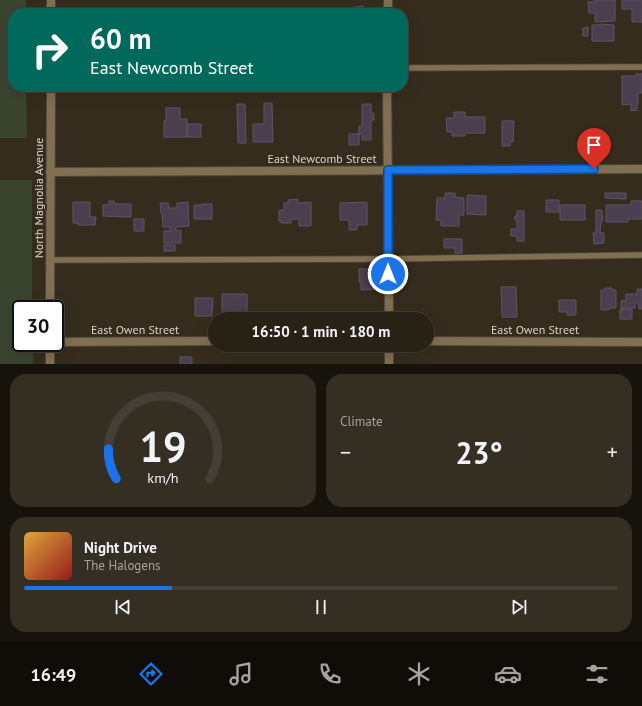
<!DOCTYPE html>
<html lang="en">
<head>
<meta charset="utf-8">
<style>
	:root { --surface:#282116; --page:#342e23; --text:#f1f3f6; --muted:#a5a3a1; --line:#443e35; --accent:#1a73e8 }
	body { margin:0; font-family:"PT Sans",sans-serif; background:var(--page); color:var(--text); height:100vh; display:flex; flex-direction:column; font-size:15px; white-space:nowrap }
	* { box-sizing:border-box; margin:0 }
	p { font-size:13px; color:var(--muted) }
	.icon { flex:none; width:22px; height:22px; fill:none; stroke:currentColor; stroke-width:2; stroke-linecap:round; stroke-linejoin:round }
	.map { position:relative; height:364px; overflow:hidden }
	.panel { display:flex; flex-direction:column; gap:10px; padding:10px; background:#16120c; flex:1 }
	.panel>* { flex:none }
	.top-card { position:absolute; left:8px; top:8px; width:400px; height:84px; border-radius:16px; box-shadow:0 4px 16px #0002,0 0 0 1px var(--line); background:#00695c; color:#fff; overflow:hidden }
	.speed { position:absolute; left:12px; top:300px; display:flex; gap:8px; font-size:20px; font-weight:700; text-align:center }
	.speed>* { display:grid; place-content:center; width:52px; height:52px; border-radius:50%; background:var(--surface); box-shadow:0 4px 16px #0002,0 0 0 1px var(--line); line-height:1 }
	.speed .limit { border:2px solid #111; border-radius:6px; background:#fff; color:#111 }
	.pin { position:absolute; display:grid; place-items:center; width:34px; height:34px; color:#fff; margin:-41px -17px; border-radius:50% 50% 50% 0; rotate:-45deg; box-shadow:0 0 4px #0007 }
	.pin .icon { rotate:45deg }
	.me { position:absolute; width:44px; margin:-22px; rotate:0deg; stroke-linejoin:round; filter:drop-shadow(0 0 3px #0008) }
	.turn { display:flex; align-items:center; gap:14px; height:84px; padding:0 16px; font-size:18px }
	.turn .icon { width:52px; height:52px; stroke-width:2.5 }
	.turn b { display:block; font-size:28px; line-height:34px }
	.big { font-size:30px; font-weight:600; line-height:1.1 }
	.panel .tile { flex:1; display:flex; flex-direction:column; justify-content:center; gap:6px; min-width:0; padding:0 14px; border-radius:16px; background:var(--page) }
	.panel .dial { align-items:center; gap:0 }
	.dial svg { height:104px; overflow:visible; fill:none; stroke:var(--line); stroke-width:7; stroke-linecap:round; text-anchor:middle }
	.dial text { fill:var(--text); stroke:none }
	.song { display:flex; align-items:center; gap:12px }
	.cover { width:48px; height:48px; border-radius:6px; background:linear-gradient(135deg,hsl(40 70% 55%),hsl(0 70% 35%)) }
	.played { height:4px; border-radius:2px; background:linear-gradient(90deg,var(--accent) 25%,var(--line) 25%) }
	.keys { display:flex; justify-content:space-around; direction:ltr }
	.heat { display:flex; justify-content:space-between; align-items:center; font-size:22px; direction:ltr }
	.panel .tiles { flex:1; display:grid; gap:10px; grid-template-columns:1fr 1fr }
	.tile:last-child { grid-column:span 2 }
	.trip { position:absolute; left:208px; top:312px; width:226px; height:40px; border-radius:20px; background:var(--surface); box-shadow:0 4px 16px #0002,0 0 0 1px var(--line); font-weight:600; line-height:40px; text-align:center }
	.dock { display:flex; height:64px; justify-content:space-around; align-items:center; background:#100d09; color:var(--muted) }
	.dock .icon { width:28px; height:28px }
	.dock .on { color:var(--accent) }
	.dock b { font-size:18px; color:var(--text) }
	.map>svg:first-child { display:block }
	.green { fill:#3a442f }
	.building { fill:#493f4e; stroke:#5e5464 }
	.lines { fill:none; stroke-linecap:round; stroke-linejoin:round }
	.lane-casing { stroke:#4f4739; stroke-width:7 }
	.street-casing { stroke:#4f4739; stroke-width:10 }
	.lane { stroke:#806f51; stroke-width:5.5 }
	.street { stroke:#806f51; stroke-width:8 }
	.route-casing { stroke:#114b97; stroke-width:10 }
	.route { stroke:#1a73e8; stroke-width:7 }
	.labels { text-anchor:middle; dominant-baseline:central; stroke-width:4; stroke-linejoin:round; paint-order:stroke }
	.street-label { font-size:12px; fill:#d9d3ca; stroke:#352c1d }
</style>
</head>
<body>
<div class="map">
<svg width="642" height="364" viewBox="0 0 642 364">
	<rect width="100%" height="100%" fill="#352c1d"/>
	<path class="green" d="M0,0H26V13H13V87H26L27,138H0Z
		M0,180H32V309H21V343H33V364H0Z"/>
	<path class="building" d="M594,0H615V21L595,22V13H589L588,2H594Z
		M622,0H642V22H632V9H622Z
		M363,6V10H369V13H349V9H354V7Z
		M601,24L614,25V41H592V25H601Z
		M588,27V36H583V28Z
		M636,74H642V93H638V104H637V110L631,111V104L622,105V76H636Z
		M264,103H272L273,142H253V124H264Z
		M237,104H245L246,143H238Z
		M362,104H371V113H374V120H371V140H362V134H359V126H362Z
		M166,108H180V119H187V137H164V121H166Z
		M454,112H465V117H485V133H465V136H452V132H447L446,118H454Z
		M502,121H514L513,142H510V146H502Z
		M187,124H201V137H187Z
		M349,134H359V145H349Z
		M445,193H455V197L464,198V215H459V226H441V220H436L437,198H445Z
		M605,193H626V199L605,198Z
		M467,195L486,196V215L467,214Z
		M298,199V203L311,202V226H299V219H291V223H281V221H279V210H284V203H288V200Z
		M546,200H559V212H546Z
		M109,201H114V204H131V217L103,216V205H109Z
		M631,201H642V219H628V222H606V205H631Z
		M73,202H90V217H96L95,225H78V223H73Z
		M188,202L189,226L176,227V231L181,230V243H164V231H170V227H163L162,213H161L160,203H168L169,208H177V203Z
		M367,202V225H357V230H349V220H340V203Z
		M202,204H212V219H194V205H202Z
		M560,205H585V220H560Z
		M596,210H602L603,221H601L600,233H604V243L594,244L593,233H596Z
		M517,211H524V241H517V236H511V229H517V220H515V216H517Z
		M134,219H144V231H134Z
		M444,239H462V253H455V248H444Z
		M164,245H175V251H164Z
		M359,269H375L376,289L361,290V281L359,282Z
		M501,287H516L517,317H502Z
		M605,288H612V290H616V308H609V310H601V290H605Z
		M637,289H642V309H639L638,302L635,303V308H621V301L626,300V294H637Z
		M222,294H247V314H242V316L230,317V314L222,315Z
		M195,298H213L212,316H195Z
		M559,300H576V315H567V312H559Z
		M620,309H632V319H620Z
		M180,357H192V364H180Z"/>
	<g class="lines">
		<g class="lane-casing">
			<path id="lane" d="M403,68L642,67
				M50,260L388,259L642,255"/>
		</g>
		<g class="street-casing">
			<path id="street" d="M51,0V13
				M388,13V0
				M387,87L389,319
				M50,172L642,169
				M50,309L51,87
				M427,341L642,342
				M55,342L215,341
				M50,343V364
				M389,345V364"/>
		</g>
		<use href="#lane" class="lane"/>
		<use href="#street" class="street"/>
	</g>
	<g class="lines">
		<g class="route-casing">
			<path id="route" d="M388,274V170L594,169"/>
		</g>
		<use href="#route" class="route"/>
	</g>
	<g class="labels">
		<g class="street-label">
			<text x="322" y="158">East Newcomb Street</text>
			<text transform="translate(38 198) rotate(-90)">North Magnolia Avenue</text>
			<text x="135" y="329">East Owen Street</text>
			<text x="535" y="329">East Owen Street</text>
		</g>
	</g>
</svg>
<div class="speed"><div class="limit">30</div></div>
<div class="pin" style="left:594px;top:169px;background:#d93025"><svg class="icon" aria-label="arrive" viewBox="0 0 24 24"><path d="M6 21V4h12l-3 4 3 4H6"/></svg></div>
<svg class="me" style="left:388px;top:274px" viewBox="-20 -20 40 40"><circle r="17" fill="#1a73e8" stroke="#fff" stroke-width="3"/><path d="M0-11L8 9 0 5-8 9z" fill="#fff"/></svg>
<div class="trip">16:50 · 1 min · 180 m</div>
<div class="top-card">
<div class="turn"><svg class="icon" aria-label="right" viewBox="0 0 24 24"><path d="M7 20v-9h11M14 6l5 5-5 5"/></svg><div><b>60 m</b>East Newcomb Street</div></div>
</div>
</div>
<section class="panel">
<div class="tiles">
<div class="tile dial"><svg viewBox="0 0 100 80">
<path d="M14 69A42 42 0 1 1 86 69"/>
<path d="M14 69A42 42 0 0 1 8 46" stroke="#1a73e8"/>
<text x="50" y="56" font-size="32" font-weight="700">19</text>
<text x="50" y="72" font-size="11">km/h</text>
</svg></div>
<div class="tile"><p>Climate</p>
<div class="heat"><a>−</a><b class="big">23°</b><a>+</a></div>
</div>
<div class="tile">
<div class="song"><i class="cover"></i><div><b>Night Drive</b><p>The Halogens</p></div></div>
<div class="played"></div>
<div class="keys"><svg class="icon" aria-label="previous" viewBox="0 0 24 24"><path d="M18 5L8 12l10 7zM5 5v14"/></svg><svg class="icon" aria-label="pause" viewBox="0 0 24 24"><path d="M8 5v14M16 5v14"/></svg><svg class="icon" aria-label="next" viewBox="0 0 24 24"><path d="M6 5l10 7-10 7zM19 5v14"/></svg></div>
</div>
</div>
</section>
<nav class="dock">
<b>16:49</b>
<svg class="icon on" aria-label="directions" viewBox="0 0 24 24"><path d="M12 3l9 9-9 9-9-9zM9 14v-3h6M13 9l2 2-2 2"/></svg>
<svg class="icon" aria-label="music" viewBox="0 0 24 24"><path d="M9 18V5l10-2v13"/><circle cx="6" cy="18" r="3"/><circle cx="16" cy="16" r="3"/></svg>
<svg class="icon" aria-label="phone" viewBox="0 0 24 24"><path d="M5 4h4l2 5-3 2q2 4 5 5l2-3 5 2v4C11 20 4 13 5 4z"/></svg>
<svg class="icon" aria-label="climate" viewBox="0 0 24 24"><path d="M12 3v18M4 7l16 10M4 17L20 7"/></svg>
<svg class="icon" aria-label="car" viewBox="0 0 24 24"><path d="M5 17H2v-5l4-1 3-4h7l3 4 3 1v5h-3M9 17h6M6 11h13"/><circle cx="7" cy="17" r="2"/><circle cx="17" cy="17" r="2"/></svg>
<svg class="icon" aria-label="filters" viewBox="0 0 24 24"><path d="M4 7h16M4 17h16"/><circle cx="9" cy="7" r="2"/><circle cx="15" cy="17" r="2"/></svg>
</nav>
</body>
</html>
